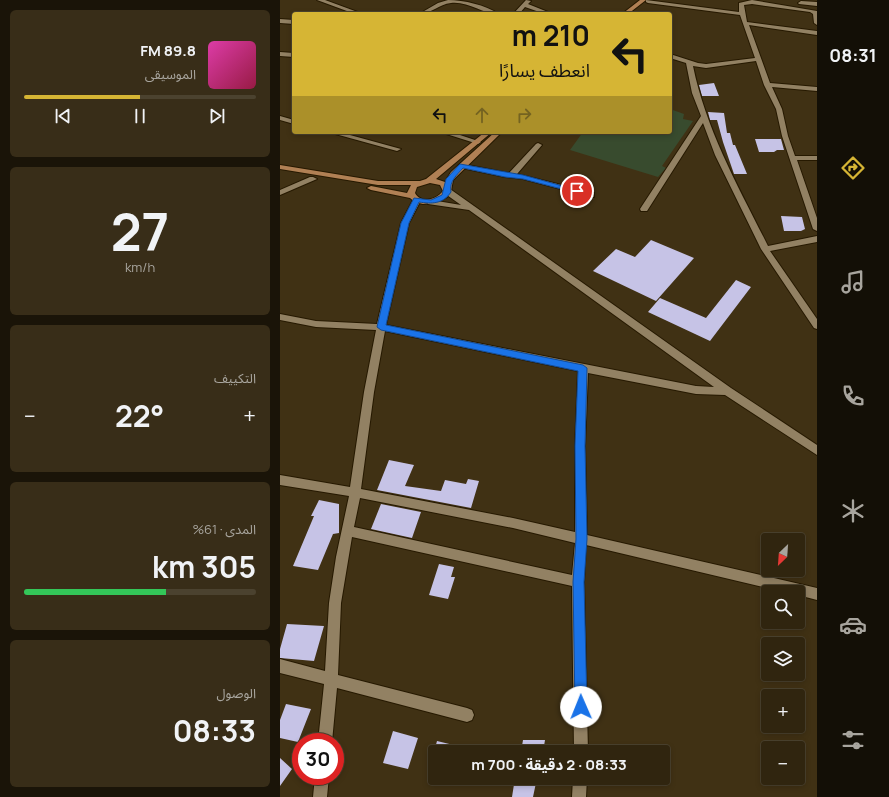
<!DOCTYPE html>
<html lang="ar">
<head>
<meta charset="utf-8">
<style>
	:root { --surface:#30250f; --page:#382d18; --text:#f1f3f6; --muted:#a8a59e; --line:#4b422f; --accent:#d6b534 }
	body { margin:0; font-family:Manrope,"Noto Sans Arabic",sans-serif; background:var(--page); color:var(--text); direction:rtl; height:100vh; display:flex; flex-direction:column; font-size:15px; white-space:nowrap }
	* { box-sizing:border-box; margin:0 }
	p { font-size:13px; color:var(--muted) }
	.icon { flex:none; width:22px; height:22px; fill:none; stroke:currentColor; stroke-width:2; stroke-linecap:round; stroke-linejoin:round }
	.map { position:relative; flex:1; overflow:hidden; direction:ltr }
	.sheet { display:flex; flex-direction:column; gap:10px; padding:10px; background:#1a1408; width:280px }
	.sheet>* { flex:none }
	.top-card { position:absolute; left:12px; top:12px; width:380px; height:122px; border-radius:4px; box-shadow:0 2px 6px #0003,0 0 0 1px var(--line); direction:rtl; background:#d6b534; color:#111; overflow:hidden }
	.needle { width:26px; rotate:205deg }
	.tools { position:absolute; left:481px; top:533px; display:grid; gap:8px }
	.tools a { display:grid; place-items:center; width:44px; height:44px; border-radius:4px; background:var(--surface); box-shadow:0 2px 6px #0003,0 0 0 1px var(--line); font-size:20px }
	.speed { position:absolute; left:12px; top:733px; display:flex; gap:8px; font-size:20px; font-weight:700; text-align:center }
	.speed>* { display:grid; place-content:center; width:52px; height:52px; border-radius:50%; background:var(--surface); box-shadow:0 2px 6px #0003,0 0 0 1px var(--line); line-height:1 }
	.speed .limit { border:6px solid #d22; background:#fff; color:#111 }
	.pin { position:absolute; display:grid; place-items:center; width:34px; height:34px; color:#fff; margin:-17px; border:2px solid #fff; border-radius:50%; box-shadow:0 1px 4px #0007 }
	.me { position:absolute; width:44px; margin:-22px; rotate:359deg; stroke-linejoin:round; filter:drop-shadow(0 0 3px #0008) }
	.turn { display:flex; align-items:center; gap:14px; height:84px; padding:0 16px; font-size:18px }
	.turn .icon { width:52px; height:52px; stroke-width:2.5 }
	.turn b { display:block; font-size:28px; line-height:34px }
	.lanes { display:flex; align-items:center; height:38px; padding:0 16px; background:#0003; justify-content:center; gap:20px; direction:ltr }
	.lanes .off { opacity:.35 }
	.big { font-size:30px; font-weight:700; line-height:1.1 }
	.sheet .tile { flex:1; display:flex; flex-direction:column; justify-content:center; gap:6px; min-width:0; padding:0 14px; border-radius:6px; background:var(--page) }
	.sheet .dial { align-items:center; gap:0 }
	.dial b { font-size:52px; line-height:1 }
	.song { display:flex; align-items:center; gap:12px }
	.cover { width:48px; height:48px; border-radius:6px; background:linear-gradient(135deg,hsl(320 70% 55%),hsl(340 70% 35%)) }
	.played { height:4px; border-radius:2px; background:linear-gradient(90deg,var(--accent) 50%,var(--line) 50%) }
	.keys { display:flex; justify-content:space-around; direction:ltr }
	.heat { display:flex; justify-content:space-between; align-items:center; font-size:22px; direction:ltr }
	.charge { height:6px; border-radius:3px; background:linear-gradient(90deg,#34c759 61%,var(--line) 0) }
	.trip { position:absolute; left:148px; top:745px; width:242px; height:40px; border-radius:4px; background:var(--surface); box-shadow:0 2px 6px #0003,0 0 0 1px var(--line); font-weight:700; line-height:40px; text-align:center; direction:rtl }
	main { display:flex; flex:1; min-height:0 }
	.menu { display:flex; flex-direction:column; width:72px; justify-content:space-around; align-items:center; background:#130f06; color:var(--muted) }
	.menu .icon { width:28px; height:28px }
	.menu .active { color:var(--accent) }
	.menu b { font-size:18px; color:var(--text) }
	.map>svg:first-child { display:block }
	.green { fill:#384b2e }
	.building { fill:#c6c3e6 }
	.lines { fill:none; stroke-linecap:round; stroke-linejoin:round }
	.minor-casing { stroke:#261900; stroke-width:2 }
	.major-casing { stroke:#261900; stroke-width:2 }
	.minor { fill:#928163; fill-rule:evenodd }
	.major { fill:#b08054; fill-rule:evenodd }
	.route { fill:#1a73e8; stroke:#114b97 }
</style>
</head>
<body>
<main>
<nav class="menu">
<b>08:31</b>
<svg class="icon active" aria-label="directions" viewBox="0 0 24 24"><path d="M12 3l9 9-9 9-9-9zM9 14v-3h6M13 9l2 2-2 2"/></svg>
<svg class="icon" aria-label="music" viewBox="0 0 24 24"><path d="M9 18V5l10-2v13"/><circle cx="6" cy="18" r="3"/><circle cx="16" cy="16" r="3"/></svg>
<svg class="icon" aria-label="phone" viewBox="0 0 24 24"><path d="M5 4h4l2 5-3 2q2 4 5 5l2-3 5 2v4C11 20 4 13 5 4z"/></svg>
<svg class="icon" aria-label="climate" viewBox="0 0 24 24"><path d="M12 3v18M4 7l16 10M4 17L20 7"/></svg>
<svg class="icon" aria-label="car" viewBox="0 0 24 24"><path d="M5 17H2v-5l4-1 3-4h7l3 4 3 1v5h-3M9 17h6M6 11h13"/><circle cx="7" cy="17" r="2"/><circle cx="17" cy="17" r="2"/></svg>
<svg class="icon" aria-label="filters" viewBox="0 0 24 24"><path d="M4 7h16M4 17h16"/><circle cx="9" cy="7" r="2"/><circle cx="15" cy="17" r="2"/></svg>
</nav>
<div class="map">
<svg width="537" height="797" viewBox="0 0 537 797">
	<rect width="100%" height="100%" fill="#403114"/>
	<path class="green" d="M390,109L404,114L403,119L413,121L382,166L386,168L378,177L290,150L303,132H390Z"/>
	<path class="building" d="M434,83L439,96H422L419,85Z
		M428,112L444,113L447,133H450L453,145H455L467,174H454L443,142L437,120H430Z
		M475,139H501L504,150H497L494,152H479Z
		M501,216L522,217L525,229L521,231H504Z
		M371,240L414,258L376,301L313,271L336,249L355,257Z
		M456,280L471,287L430,341L368,312L380,298L426,318Z
		M109,460L134,465L125,486L161,491L165,480L186,484L188,479L199,481L191,508L97,490Z
		M39,500L59,504V533L53,534L38,570L13,566L34,516H31Z
		M101,504L141,512L132,538L91,529Z
		M159,564L174,567L171,577H175L168,599L149,595Z
		M7,624L44,626L34,661L0,658V649Z
		M6,704L31,709L18,742L0,738V720Z
		M113,731L138,738L128,769L103,763Z
		M243,740H265L263,752H241Z
		M157,741L190,749V752H154Z
		M0,758L12,769L0,786Z
		M235,778H257L253,797H232Z"/>
	<g class="lines">
		<g class="minor-casing">
			<path id="minor" d="M37,0H45L83,14H75Z
				M168,0C184,0 205,5 219,14C202,14 188,1 171,3C159,4 151,14 139,14L158,3Z
				M246,0L251,1L248,4L273,14H265L245,7L239,14H233Z
				M366,0L459,12V3L472,0L537,11V25L534,23L533,14L530,12L472,4L464,5L467,22L537,31V35L469,25L490,83L537,87V91L492,87L502,109L508,136L515,156H537V160H517L537,218V231L533,229L502,136L496,109L484,85L476,61L426,68L413,66C426,130 459,188 488,246L537,236V242L490,251L537,319V329L534,328L481,249L435,155L423,123L367,211H361L360,209L421,116L412,93L406,63L390,58V54L418,63L426,64L475,58L460,15L368,3L366,2Z
				M521,1L537,2V6L519,4L518,3Z
				M0,19L14,20V24L0,23Z
				M0,52L14,53V57L0,56Z
				M0,116L14,120V124L0,120Z
				M48,132H59L121,149L117,151Z
				M160,132H171L201,142L198,144Z
				M258,143L262,145L237,174L314,193V197H311L243,179L225,177L182,168L178,166L182,164L229,173L256,144Z
				M30,177H33L37,179L0,195V190Z
				M164,189H170L451,388L537,445V455L445,395L416,394L308,373L305,446L307,535L537,588V600L518,595V592H504L306,545L304,582L308,752H294L292,586L72,537L61,603L58,675L187,708L192,710L194,715L192,720L187,722L57,688L52,742H38L44,684L0,673V659L45,671L49,603L56,557L69,496L0,485V475L70,487L84,392L96,330L36,327L0,320V314L36,321L97,324L121,223L134,198H140L141,200L129,223L106,325L416,386L434,387L189,210L148,204L147,202L151,200L181,205L164,193ZM105,331L298,371L295,446V532L233,518L81,489L94,392ZM80,498L233,528L295,543L292,575L74,527Z
				M35,776H49L47,797H33Z
				M293,778H307L306,797H292Z"/>
		</g>
		<g class="major-casing">
			<path id="major" d="M360,0H366L348,14H342Z
				M205,132H212L156,179L165,182L171,172L215,132H222L173,180L171,191L167,197L157,202L143,204L135,202L130,198L91,190L87,188L91,186L127,193L131,185H98L0,169V165L98,181H140L146,179ZM150,183L160,185L163,191C156,200 141,204 135,193L137,187Z"/>
		</g>
		<use href="#minor" class="minor"/>
		<use href="#major" class="major"/>
	</g>
	<path class="route" d="M180,164L243,175L301,191L297,193L243,179L225,177L183,168C177,175 169,181 171,192C163,204 152,204 139,202L129,223L106,325L303,365L307,368L305,446L307,539L304,582L307,707L306,711L301,713L297,711L295,707L293,582L296,539L295,446L298,371L101,330L97,327L121,223L134,198L151,200L162,195L166,179Z"/>
</svg>
<div class="tools">
<a><svg class="needle" viewBox="-14 -14 28 28"><path d="M0-13l5 13h-10z" fill="#e53935"/><path d="M0 13l5-13h-10z" fill="#a8a59e"/></svg></a>
<a><svg class="icon" aria-label="search" viewBox="0 0 24 24"><circle cx="10" cy="10" r="6"/><path d="M15 15l6 6"/></svg></a>
<a><svg class="icon" aria-label="layers" viewBox="0 0 24 24"><path d="M12 4l9 5-9 5-9-5zM3 14l9 5 9-5"/></svg></a>
<a>+</a>
<a>−</a>
</div>
<div class="speed"><div class="limit">30</div></div>
<div class="pin" style="left:297px;top:191px;background:#d93025"><svg class="icon" aria-label="arrive" viewBox="0 0 24 24"><path d="M6 21V4h12l-3 4 3 4H6"/></svg></div>
<svg class="me" style="left:301px;top:707px" viewBox="-20 -20 40 40"><circle r="19" fill="#fff"/><path d="M0-13L10 11 0 6-10 11z" fill="#1a73e8"/></svg>
<div class="trip">08:33 · 2 دقيقة · 700 m</div>
<div class="top-card">
<div class="turn"><svg class="icon" aria-label="left" viewBox="0 0 24 24"><path d="M17 20v-9H6M10 6l-5 5 5 5"/></svg><div><b>210 m</b>انعطف يسارًا</div></div>
<div class="lanes"><svg class="icon" aria-label="left" viewBox="0 0 24 24"><path d="M17 20v-9H6M10 6l-5 5 5 5"/></svg><svg class="icon off" aria-label="ahead" viewBox="0 0 24 24"><path d="M12 20V5M6 11l6-6 6 6"/></svg><svg class="icon off" aria-label="right" viewBox="0 0 24 24"><path d="M7 20v-9h11M14 6l5 5-5 5"/></svg></div>
</div>
</div>
<section class="sheet">
<div class="tile">
<div class="song"><i class="cover"></i><div><b>89.8 FM</b><p>الموسيقى</p></div></div>
<div class="played"></div>
<div class="keys"><svg class="icon" aria-label="previous" viewBox="0 0 24 24"><path d="M18 5L8 12l10 7zM5 5v14"/></svg><svg class="icon" aria-label="pause" viewBox="0 0 24 24"><path d="M8 5v14M16 5v14"/></svg><svg class="icon" aria-label="next" viewBox="0 0 24 24"><path d="M6 5l10 7-10 7zM19 5v14"/></svg></div>
</div>
<div class="tile dial"><b>27</b><p>km/h</p></div>
<div class="tile"><p>التكييف</p>
<div class="heat"><a>−</a><b class="big">22°</b><a>+</a></div>
</div>
<div class="tile"><p>المدى · 61%</p><b class="big">305 km</b><div class="charge"></div></div>
<div class="tile"><p>الوصول</p><b class="big">08:33</b></div>
</section>
</main>
</body>
</html>
